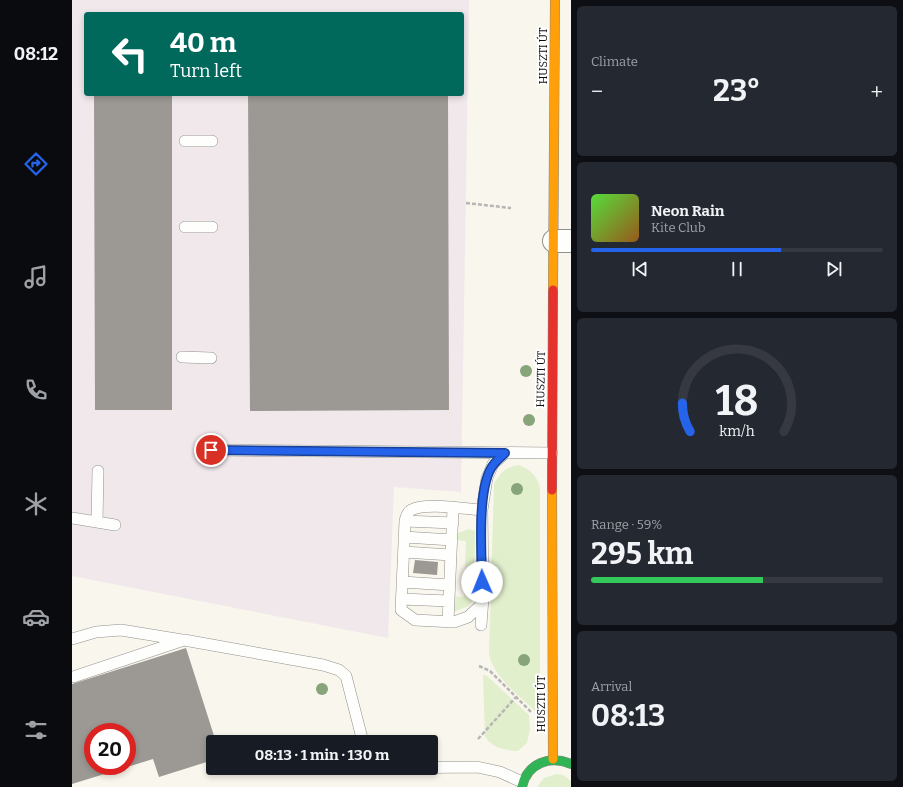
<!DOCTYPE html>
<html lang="en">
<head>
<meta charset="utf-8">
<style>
	:root { --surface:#171b24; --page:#242831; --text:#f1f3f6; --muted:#9ea1a6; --line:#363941; --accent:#2563eb }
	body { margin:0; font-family:Bitter,serif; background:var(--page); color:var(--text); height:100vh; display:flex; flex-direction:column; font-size:15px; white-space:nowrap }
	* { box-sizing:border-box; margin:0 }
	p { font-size:13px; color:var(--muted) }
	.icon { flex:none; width:22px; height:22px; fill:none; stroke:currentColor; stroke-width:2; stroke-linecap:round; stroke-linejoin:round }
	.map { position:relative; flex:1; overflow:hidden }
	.side { display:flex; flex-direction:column; gap:6px; padding:6px; background:#0d0f14; width:332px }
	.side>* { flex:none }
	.top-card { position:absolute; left:12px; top:12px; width:380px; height:84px; border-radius:4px; box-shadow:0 2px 6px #0003; background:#00695c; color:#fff; overflow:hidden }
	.speed { position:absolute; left:12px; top:723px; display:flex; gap:8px; font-size:20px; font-weight:700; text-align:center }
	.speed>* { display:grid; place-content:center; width:52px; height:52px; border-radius:50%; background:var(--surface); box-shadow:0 2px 6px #0003; line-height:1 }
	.speed .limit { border:6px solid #d22; background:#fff; color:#111 }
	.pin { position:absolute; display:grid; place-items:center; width:34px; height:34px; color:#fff; margin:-17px; border:2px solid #fff; border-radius:50%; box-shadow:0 1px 4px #0007 }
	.me { position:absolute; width:44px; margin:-22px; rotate:359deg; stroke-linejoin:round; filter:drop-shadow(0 0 3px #0008) }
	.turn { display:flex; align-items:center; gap:14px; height:84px; padding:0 20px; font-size:18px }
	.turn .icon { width:52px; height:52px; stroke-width:2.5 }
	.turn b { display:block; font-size:28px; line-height:34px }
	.big { font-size:30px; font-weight:700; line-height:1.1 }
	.side .card { flex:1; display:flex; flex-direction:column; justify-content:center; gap:6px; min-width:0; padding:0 14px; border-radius:6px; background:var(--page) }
	.side .dial { align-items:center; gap:0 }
	.dial svg { height:104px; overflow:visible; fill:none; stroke:var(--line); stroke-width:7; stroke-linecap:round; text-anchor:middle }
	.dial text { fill:var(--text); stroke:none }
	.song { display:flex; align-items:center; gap:12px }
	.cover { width:48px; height:48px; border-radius:6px; background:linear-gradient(135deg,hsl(110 70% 55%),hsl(30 70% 35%)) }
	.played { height:4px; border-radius:2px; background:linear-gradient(90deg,var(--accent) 65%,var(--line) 65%) }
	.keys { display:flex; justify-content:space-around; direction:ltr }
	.heat { display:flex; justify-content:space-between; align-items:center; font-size:22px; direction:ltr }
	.charge { height:6px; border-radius:3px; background:linear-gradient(90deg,#34c759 59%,var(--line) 0) }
	.trip { position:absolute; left:134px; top:735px; width:232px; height:40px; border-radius:4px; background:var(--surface); box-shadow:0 2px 6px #0003; font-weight:700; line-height:40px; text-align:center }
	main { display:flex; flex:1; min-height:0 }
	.menu { display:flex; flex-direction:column; width:72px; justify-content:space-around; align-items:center; background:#090b0e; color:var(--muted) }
	.menu .icon { width:28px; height:28px }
	.menu .current { color:var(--accent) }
	.menu b { font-size:18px; color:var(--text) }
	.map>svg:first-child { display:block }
	.industrial { fill:#f0e8eb; fill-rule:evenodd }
	.green { fill:#e1efcc }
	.building { fill:#9c9893; fill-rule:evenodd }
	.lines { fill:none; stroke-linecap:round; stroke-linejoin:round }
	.lane-casing { stroke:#92908c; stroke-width:12 }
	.street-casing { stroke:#92908c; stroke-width:24 }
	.fast-casing { stroke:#888783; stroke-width:10 }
	.slow-casing { stroke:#888783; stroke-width:10 }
	.jam-casing { stroke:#888783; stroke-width:10 }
	.path { stroke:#b7b6b5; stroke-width:2.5; stroke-dasharray:4 2; stroke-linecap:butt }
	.lane { stroke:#fefefc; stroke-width:11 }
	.street { stroke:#fefefc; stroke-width:22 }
	.fast { stroke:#30b455; stroke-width:9 }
	.slow { stroke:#ff9f0a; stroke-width:9 }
	.jam { stroke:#e5322d; stroke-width:9 }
	.tree { fill:#87a47a }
	.route-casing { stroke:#184099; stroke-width:10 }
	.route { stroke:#2563eb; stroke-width:7 }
	.labels { text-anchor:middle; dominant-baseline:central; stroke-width:4; stroke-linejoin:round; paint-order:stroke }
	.street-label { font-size:11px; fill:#0a0a0a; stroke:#fff }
</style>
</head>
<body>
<main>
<nav class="menu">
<b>08:12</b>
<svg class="icon current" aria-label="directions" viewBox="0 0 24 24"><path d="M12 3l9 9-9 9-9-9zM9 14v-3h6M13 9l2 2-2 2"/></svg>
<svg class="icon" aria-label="music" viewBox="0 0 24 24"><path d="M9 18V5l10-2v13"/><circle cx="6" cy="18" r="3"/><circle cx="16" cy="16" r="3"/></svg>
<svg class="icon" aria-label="phone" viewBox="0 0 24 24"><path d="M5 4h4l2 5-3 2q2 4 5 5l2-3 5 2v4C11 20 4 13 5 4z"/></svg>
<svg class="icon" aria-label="climate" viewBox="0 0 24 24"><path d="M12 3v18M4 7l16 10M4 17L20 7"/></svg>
<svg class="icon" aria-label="car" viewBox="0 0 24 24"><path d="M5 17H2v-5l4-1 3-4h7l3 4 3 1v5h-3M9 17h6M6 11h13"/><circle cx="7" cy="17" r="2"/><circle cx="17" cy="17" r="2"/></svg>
<svg class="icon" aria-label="filters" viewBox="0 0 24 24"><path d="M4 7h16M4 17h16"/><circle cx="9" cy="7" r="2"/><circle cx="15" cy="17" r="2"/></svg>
</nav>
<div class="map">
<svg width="499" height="787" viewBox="0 0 499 787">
	<rect width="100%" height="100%" fill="#f9f6ed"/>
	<path class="industrial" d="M0,0H397L389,492L322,487L316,638L0,576ZM14,14H390V94H14Z"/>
	<path class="green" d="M447,465C459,470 464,475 468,487V711H463C446,694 422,678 417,654L422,484C429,472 434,467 447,465Z
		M397,529L403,531V535L402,598L397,606L381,612L379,596L392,597L394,541L383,540L386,533Z
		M411,675H414L457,715L458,729L455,743L446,751C433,750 419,748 413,736Z
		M484,774L491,775L499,781V787H465L472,778Z"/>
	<path class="building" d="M22,94H100V410H23Z
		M176,94H376L377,410L178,411Z
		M343,560L366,562L365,575L341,573Z
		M114,648L144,742H141V760L87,777L81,759L0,784V684ZM21,732H55V766H21Z"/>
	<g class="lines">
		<g class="lane-casing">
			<path id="lane" d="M113,141H140
				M113,227H140
				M110,357L139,358
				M139,450L480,453
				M0,518L43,525
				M333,521L381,523
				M25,522L26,471
				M332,537L380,540
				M332,552L379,555
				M330,582L378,585
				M329,599L377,601
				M409,605L396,617L382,622L343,620L329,610L333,521C334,516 335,513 339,510C354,502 393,509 410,510
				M376,622L381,508
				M409,625L411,598L410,510L415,478L421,464L433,453
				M0,639L24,632L49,630L110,640
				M1,677L112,640L251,665L267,670L274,676L291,742
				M315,768L405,767L428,772L450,782"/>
		</g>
		<g class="street-casing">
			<path id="street" d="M482,241H499"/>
		</g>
		<g class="fast-casing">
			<path id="fast" d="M450,787C455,763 478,755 499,764"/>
		</g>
		<g class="slow-casing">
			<path id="slow" d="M481,290L483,0
				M480,490L481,759"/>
		</g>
		<g class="jam-casing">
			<path id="jam" d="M480,490L481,290"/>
		</g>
		<path class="path" d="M394,203L439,208
			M407,666L418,671L459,712
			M406,739L444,697"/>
		<use href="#lane" class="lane"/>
		<use href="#street" class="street"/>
		<use href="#fast" class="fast"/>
		<use href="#slow" class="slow"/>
		<use href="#jam" class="jam"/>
	</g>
	<g class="tree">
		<circle cx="454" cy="371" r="6"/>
		<circle cx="457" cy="420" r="6"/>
		<circle cx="445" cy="489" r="6"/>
		<circle cx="452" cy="660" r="6"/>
		<circle cx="250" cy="689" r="6"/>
	</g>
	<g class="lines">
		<g class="route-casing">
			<path id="route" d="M139,450L433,453C429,457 425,460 422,464C404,485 410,554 410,582"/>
		</g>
		<use href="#route" class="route"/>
	</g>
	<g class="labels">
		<g class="street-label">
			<text transform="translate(471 56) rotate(-90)">HUSZTI ÚT</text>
			<text transform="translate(469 379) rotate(-89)">HUSZTI ÚT</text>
			<text transform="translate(469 704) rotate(-90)">HUSZTI ÚT</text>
		</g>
	</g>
</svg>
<div class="speed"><div class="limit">20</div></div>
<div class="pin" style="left:139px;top:450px;background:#d93025"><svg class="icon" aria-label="arrive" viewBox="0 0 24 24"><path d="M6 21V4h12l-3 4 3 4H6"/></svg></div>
<svg class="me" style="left:410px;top:582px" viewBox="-20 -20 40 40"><circle r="19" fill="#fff"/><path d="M0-13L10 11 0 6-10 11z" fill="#2563eb"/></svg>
<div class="trip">08:13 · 1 min · 130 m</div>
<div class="top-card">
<div class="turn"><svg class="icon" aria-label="left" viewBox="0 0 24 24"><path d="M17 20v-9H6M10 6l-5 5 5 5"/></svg><div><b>40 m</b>Turn left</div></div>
</div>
</div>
<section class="side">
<div class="card"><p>Climate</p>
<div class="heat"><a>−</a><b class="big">23°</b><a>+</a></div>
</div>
<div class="card">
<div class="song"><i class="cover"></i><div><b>Neon Rain</b><p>Kite Club</p></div></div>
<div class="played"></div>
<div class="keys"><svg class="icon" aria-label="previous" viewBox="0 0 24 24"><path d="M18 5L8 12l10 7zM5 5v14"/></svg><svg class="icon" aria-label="pause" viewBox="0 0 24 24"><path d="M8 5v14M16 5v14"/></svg><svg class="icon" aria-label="next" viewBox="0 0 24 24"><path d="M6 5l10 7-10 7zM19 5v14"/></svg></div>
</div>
<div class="card dial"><svg viewBox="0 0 100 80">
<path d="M14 69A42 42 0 1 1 86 69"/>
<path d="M14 69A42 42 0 0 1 8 47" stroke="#2563eb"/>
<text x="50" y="56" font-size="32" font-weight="700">18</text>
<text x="50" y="72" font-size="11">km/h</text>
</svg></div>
<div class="card"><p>Range · 59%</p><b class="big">295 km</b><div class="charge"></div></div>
<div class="card"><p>Arrival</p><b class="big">08:13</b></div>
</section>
</main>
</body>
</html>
